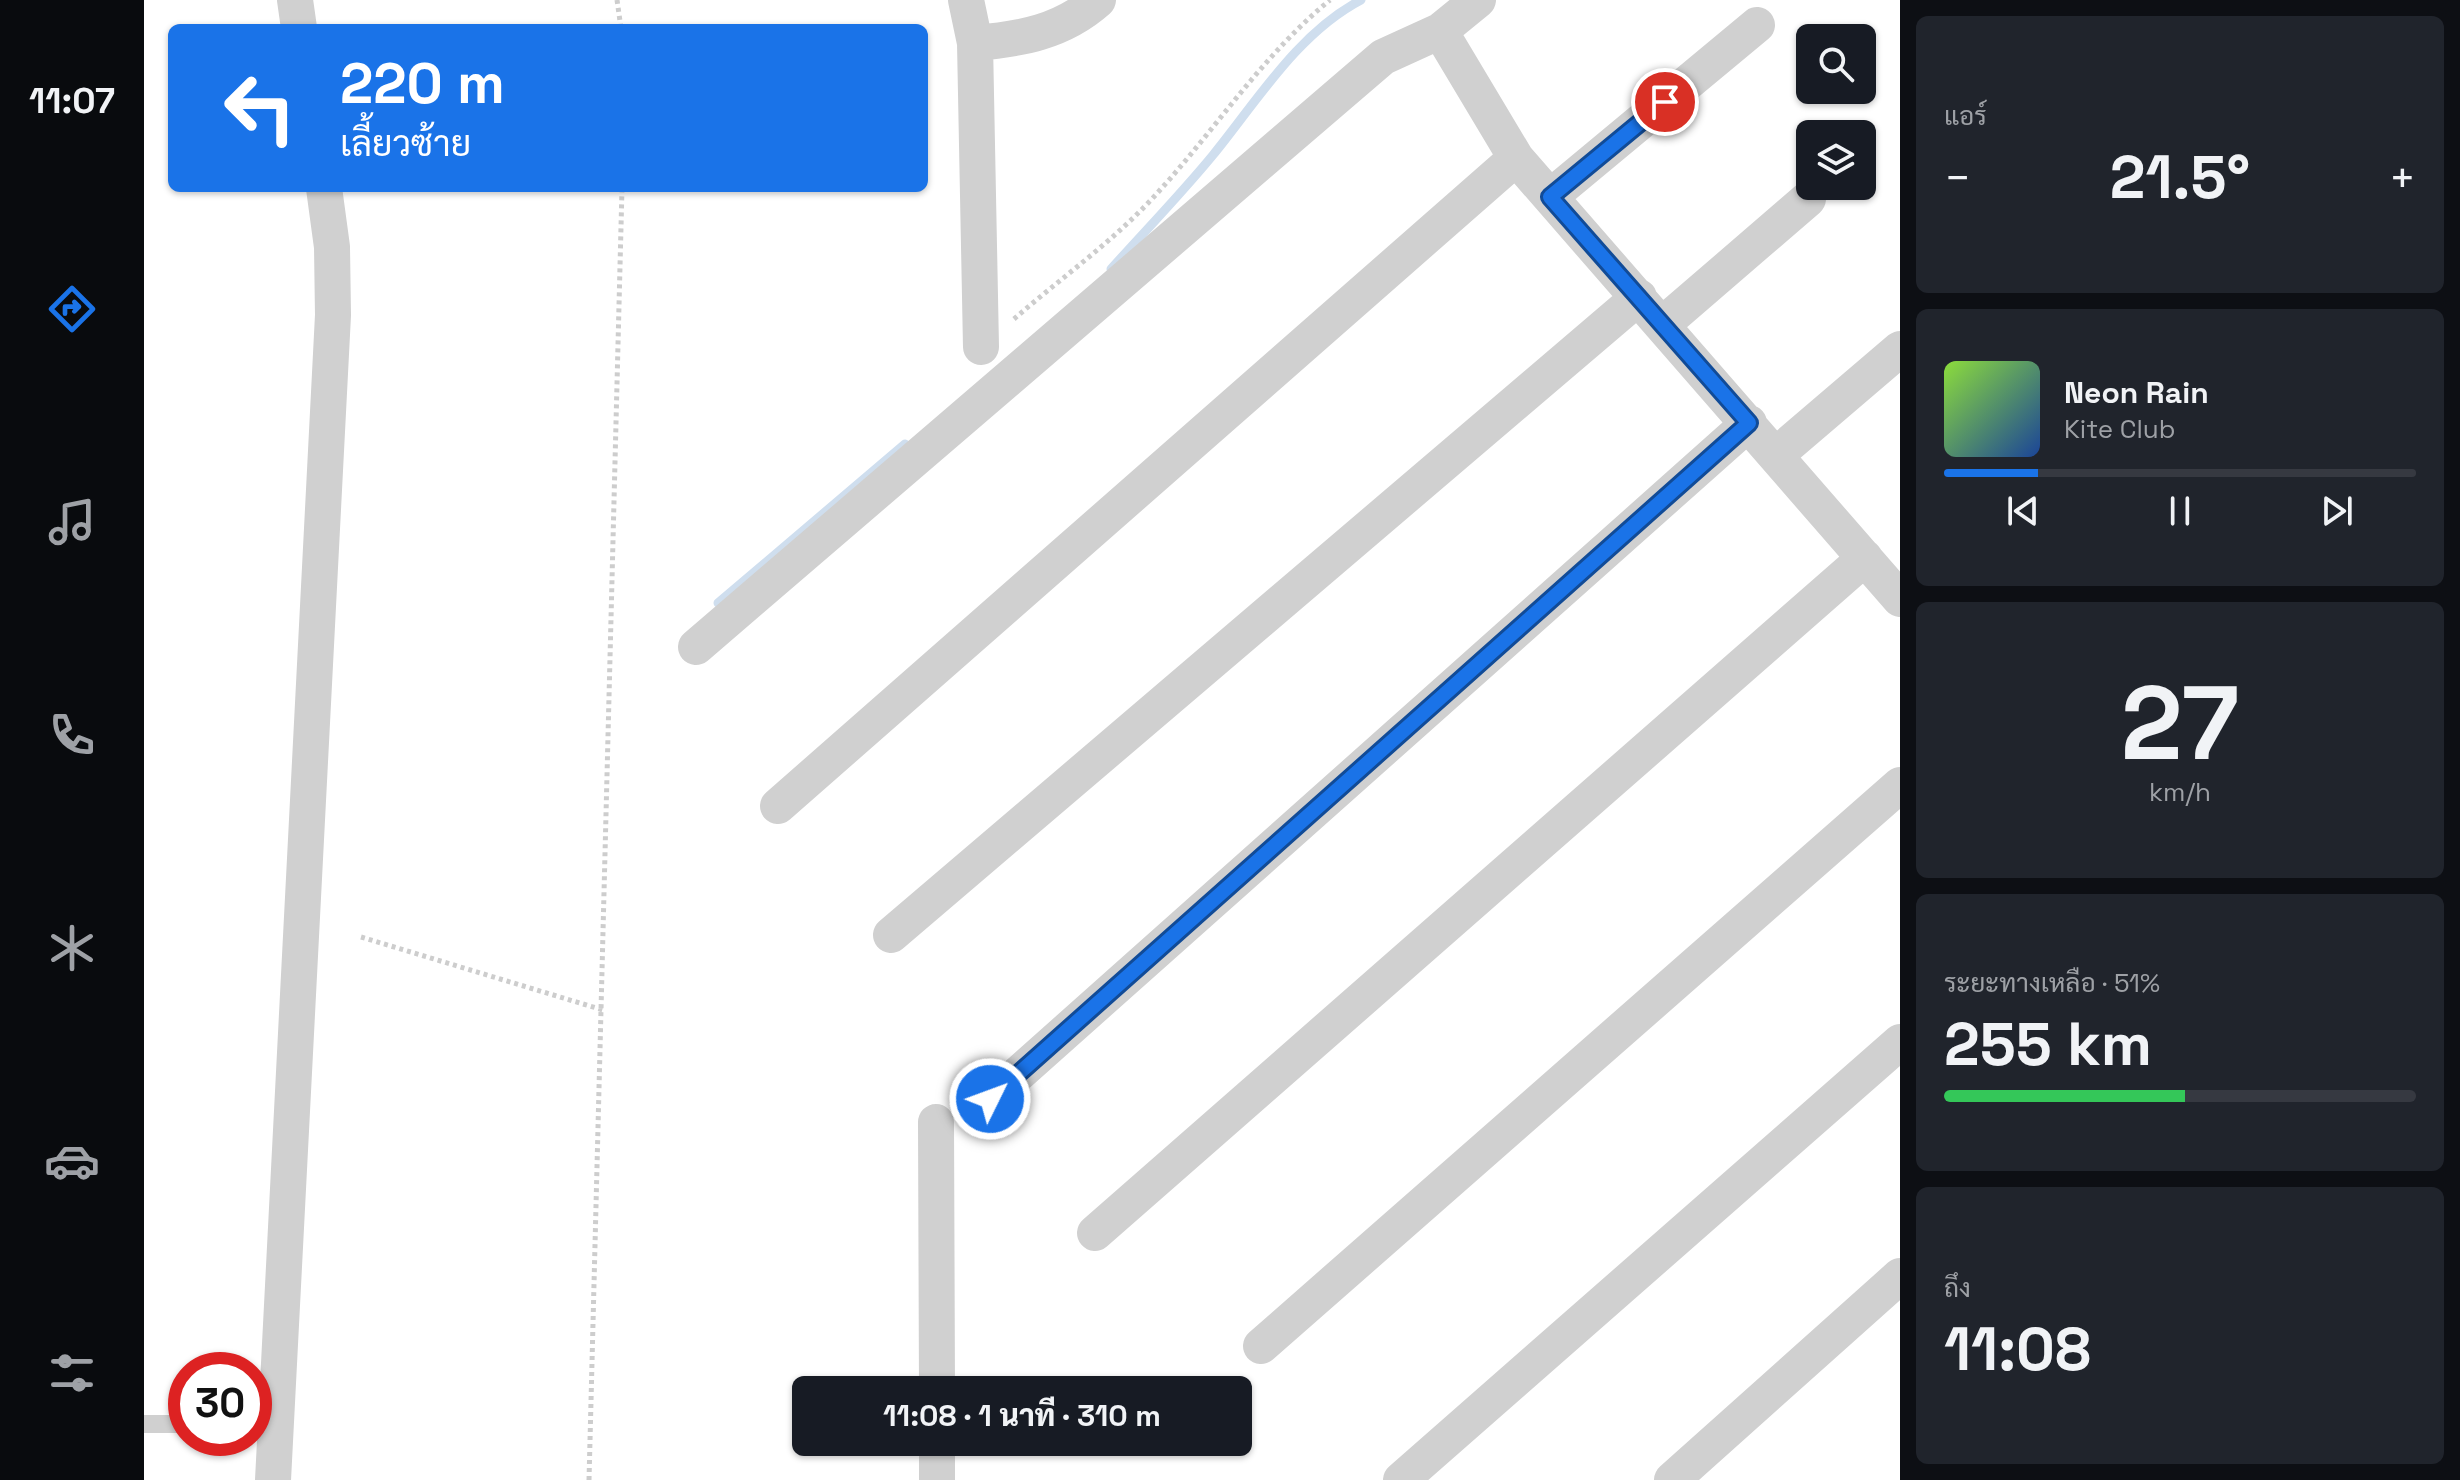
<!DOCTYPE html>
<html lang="th">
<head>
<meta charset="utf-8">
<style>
	:root { --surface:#171b24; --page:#20242c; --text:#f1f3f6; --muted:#9ea1a6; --line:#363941; --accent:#1a73e8 }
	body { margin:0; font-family:"Space Grotesk",Sarabun,sans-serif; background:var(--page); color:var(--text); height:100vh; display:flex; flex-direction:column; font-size:30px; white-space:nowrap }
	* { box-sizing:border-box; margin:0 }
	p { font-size:26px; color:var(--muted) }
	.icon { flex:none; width:44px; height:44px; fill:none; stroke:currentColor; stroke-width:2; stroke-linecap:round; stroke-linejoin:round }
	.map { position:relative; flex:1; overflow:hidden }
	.side { display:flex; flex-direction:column; gap:16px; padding:16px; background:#0d0f14; width:560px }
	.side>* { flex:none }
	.hud { position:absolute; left:24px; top:24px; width:760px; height:168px; border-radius:12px; box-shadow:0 2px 6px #0004; background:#1a73e8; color:#fff; overflow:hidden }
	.buttons { position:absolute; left:1652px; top:24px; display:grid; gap:16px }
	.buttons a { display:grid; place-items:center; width:80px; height:80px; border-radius:12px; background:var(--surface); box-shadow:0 2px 6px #0004; font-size:40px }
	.speed { position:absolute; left:24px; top:1352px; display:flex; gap:16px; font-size:40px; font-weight:700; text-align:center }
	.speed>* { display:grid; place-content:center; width:104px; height:104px; border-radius:50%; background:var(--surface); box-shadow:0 2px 6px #0004; line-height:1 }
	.speed .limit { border:12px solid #d22; background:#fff; color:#111 }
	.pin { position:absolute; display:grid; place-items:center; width:68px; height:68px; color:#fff; margin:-34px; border:4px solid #fff; border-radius:50%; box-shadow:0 2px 8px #0007 }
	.me { position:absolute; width:88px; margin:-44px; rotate:48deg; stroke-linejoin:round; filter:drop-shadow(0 0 6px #0008) }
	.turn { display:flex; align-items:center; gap:28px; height:168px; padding:0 40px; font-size:36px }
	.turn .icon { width:104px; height:104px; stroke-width:2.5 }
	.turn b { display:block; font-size:56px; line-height:68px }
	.big { font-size:60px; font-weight:800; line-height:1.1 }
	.side .tile { flex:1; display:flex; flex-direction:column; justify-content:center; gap:12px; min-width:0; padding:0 28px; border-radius:12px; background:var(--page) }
	.side .dial { align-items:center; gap:0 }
	.dial b { font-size:104px; line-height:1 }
	.song { display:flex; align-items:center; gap:24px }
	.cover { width:96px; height:96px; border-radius:12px; background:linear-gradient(135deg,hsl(90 70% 55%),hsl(220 70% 35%)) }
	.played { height:8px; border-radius:4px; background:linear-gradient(90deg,var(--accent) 20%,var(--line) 20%) }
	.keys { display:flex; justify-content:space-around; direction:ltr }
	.heat { display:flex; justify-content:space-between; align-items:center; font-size:44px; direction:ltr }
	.charge { height:12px; border-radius:6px; background:linear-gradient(90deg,#34c759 51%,var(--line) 0) }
	.trip { position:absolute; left:648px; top:1376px; width:460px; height:80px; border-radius:12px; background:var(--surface); box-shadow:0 2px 6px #0004; font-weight:800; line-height:80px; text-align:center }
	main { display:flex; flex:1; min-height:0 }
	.menu { display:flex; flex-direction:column; width:144px; justify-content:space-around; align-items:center; background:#090b0e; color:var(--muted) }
	.menu .icon { width:56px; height:56px }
	.menu .selected { color:var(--accent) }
	.menu b { font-size:36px; color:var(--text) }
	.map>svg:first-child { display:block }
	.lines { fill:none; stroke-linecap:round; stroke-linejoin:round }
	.stream { stroke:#cfdeee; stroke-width:9 }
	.path { stroke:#cdcdcd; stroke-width:5; stroke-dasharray:4 4; stroke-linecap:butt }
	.lane { stroke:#d0d0d0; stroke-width:18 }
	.street { stroke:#d0d0d0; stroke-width:36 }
	.route-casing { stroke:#114b97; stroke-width:20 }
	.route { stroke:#1a73e8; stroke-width:14 }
</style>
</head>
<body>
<main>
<nav class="menu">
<b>11:07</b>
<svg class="icon selected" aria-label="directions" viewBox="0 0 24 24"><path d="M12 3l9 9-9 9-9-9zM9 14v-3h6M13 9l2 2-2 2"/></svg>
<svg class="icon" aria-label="music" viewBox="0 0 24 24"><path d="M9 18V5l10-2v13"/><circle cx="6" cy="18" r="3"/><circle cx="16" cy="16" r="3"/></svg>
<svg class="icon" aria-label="phone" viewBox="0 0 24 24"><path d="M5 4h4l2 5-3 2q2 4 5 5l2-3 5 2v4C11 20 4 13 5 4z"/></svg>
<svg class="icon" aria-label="climate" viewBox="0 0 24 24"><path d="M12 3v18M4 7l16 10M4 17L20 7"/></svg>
<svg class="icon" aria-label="car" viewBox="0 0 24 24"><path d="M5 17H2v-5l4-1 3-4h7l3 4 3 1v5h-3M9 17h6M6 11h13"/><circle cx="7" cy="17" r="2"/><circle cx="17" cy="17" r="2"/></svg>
<svg class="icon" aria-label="filters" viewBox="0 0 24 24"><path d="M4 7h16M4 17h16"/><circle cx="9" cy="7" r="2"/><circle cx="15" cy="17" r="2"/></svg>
</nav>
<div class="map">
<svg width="1756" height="1480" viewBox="0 0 1756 1480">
	<rect width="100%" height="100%" fill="#fff"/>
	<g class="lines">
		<path class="stream" d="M967,269C1001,231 1037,194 1069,155C1113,101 1154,33 1217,0
			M574,603L761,444"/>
		<path class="path" d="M473,0L477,28
			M870,319C918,277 974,238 1016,190C1074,126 1119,55 1186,0
			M217,937L459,1010
			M445,1480L478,188"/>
		<path class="lane" d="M0,1424H42"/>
		<path class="street" d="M151,0L155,28
			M822,0L831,43L837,347
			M1334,0L1296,31L1372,158L1756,599
			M831,43C877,39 918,32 954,0
			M1406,197L1613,25
			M1519,324L1664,199
			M1632,455L1756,349
			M552,647L1239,57L1296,31
			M634,806L1372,158
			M747,935L1495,297
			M846,1099L1605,423
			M792,1122L793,1390
			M951,1233L1721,558
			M1117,1346L1756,785
			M793,1442V1480
			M129,1480L189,315L188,247L180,188
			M1257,1480L1756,1042
			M1528,1480L1756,1276"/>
	</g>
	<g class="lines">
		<g class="route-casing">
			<path id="route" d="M846,1099L1605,423L1406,197L1521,102"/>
		</g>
		<use href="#route" class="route"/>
	</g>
</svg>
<div class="buttons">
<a><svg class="icon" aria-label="search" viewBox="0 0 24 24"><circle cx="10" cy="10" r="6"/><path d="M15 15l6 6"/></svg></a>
<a><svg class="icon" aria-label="layers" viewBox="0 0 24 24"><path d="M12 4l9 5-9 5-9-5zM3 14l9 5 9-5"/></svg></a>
</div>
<div class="speed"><div class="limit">30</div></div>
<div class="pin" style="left:1521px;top:102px;background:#d93025"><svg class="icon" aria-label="arrive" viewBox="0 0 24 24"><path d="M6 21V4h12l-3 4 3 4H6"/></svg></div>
<svg class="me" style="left:846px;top:1099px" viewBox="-20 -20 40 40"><circle r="17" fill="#1a73e8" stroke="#fff" stroke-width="3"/><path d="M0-11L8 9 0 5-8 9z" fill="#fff"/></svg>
<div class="trip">11:08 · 1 นาที · 310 m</div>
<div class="hud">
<div class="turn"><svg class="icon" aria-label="left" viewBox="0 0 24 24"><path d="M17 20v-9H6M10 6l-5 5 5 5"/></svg><div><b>220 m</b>เลี้ยวซ้าย</div></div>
</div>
</div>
<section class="side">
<div class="tile"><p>แอร์</p>
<div class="heat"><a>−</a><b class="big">21.5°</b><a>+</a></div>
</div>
<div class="tile">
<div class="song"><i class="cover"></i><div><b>Neon Rain</b><p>Kite Club</p></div></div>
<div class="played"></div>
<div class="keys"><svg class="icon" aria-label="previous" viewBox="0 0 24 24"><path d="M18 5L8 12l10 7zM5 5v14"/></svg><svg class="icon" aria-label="pause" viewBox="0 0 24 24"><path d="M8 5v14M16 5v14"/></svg><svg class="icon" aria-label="next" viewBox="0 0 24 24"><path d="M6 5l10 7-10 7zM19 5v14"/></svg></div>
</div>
<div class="tile dial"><b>27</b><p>km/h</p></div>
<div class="tile"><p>ระยะทางเหลือ · 51%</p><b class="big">255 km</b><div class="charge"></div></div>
<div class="tile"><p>ถึง</p><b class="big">11:08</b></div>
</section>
</main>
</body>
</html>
